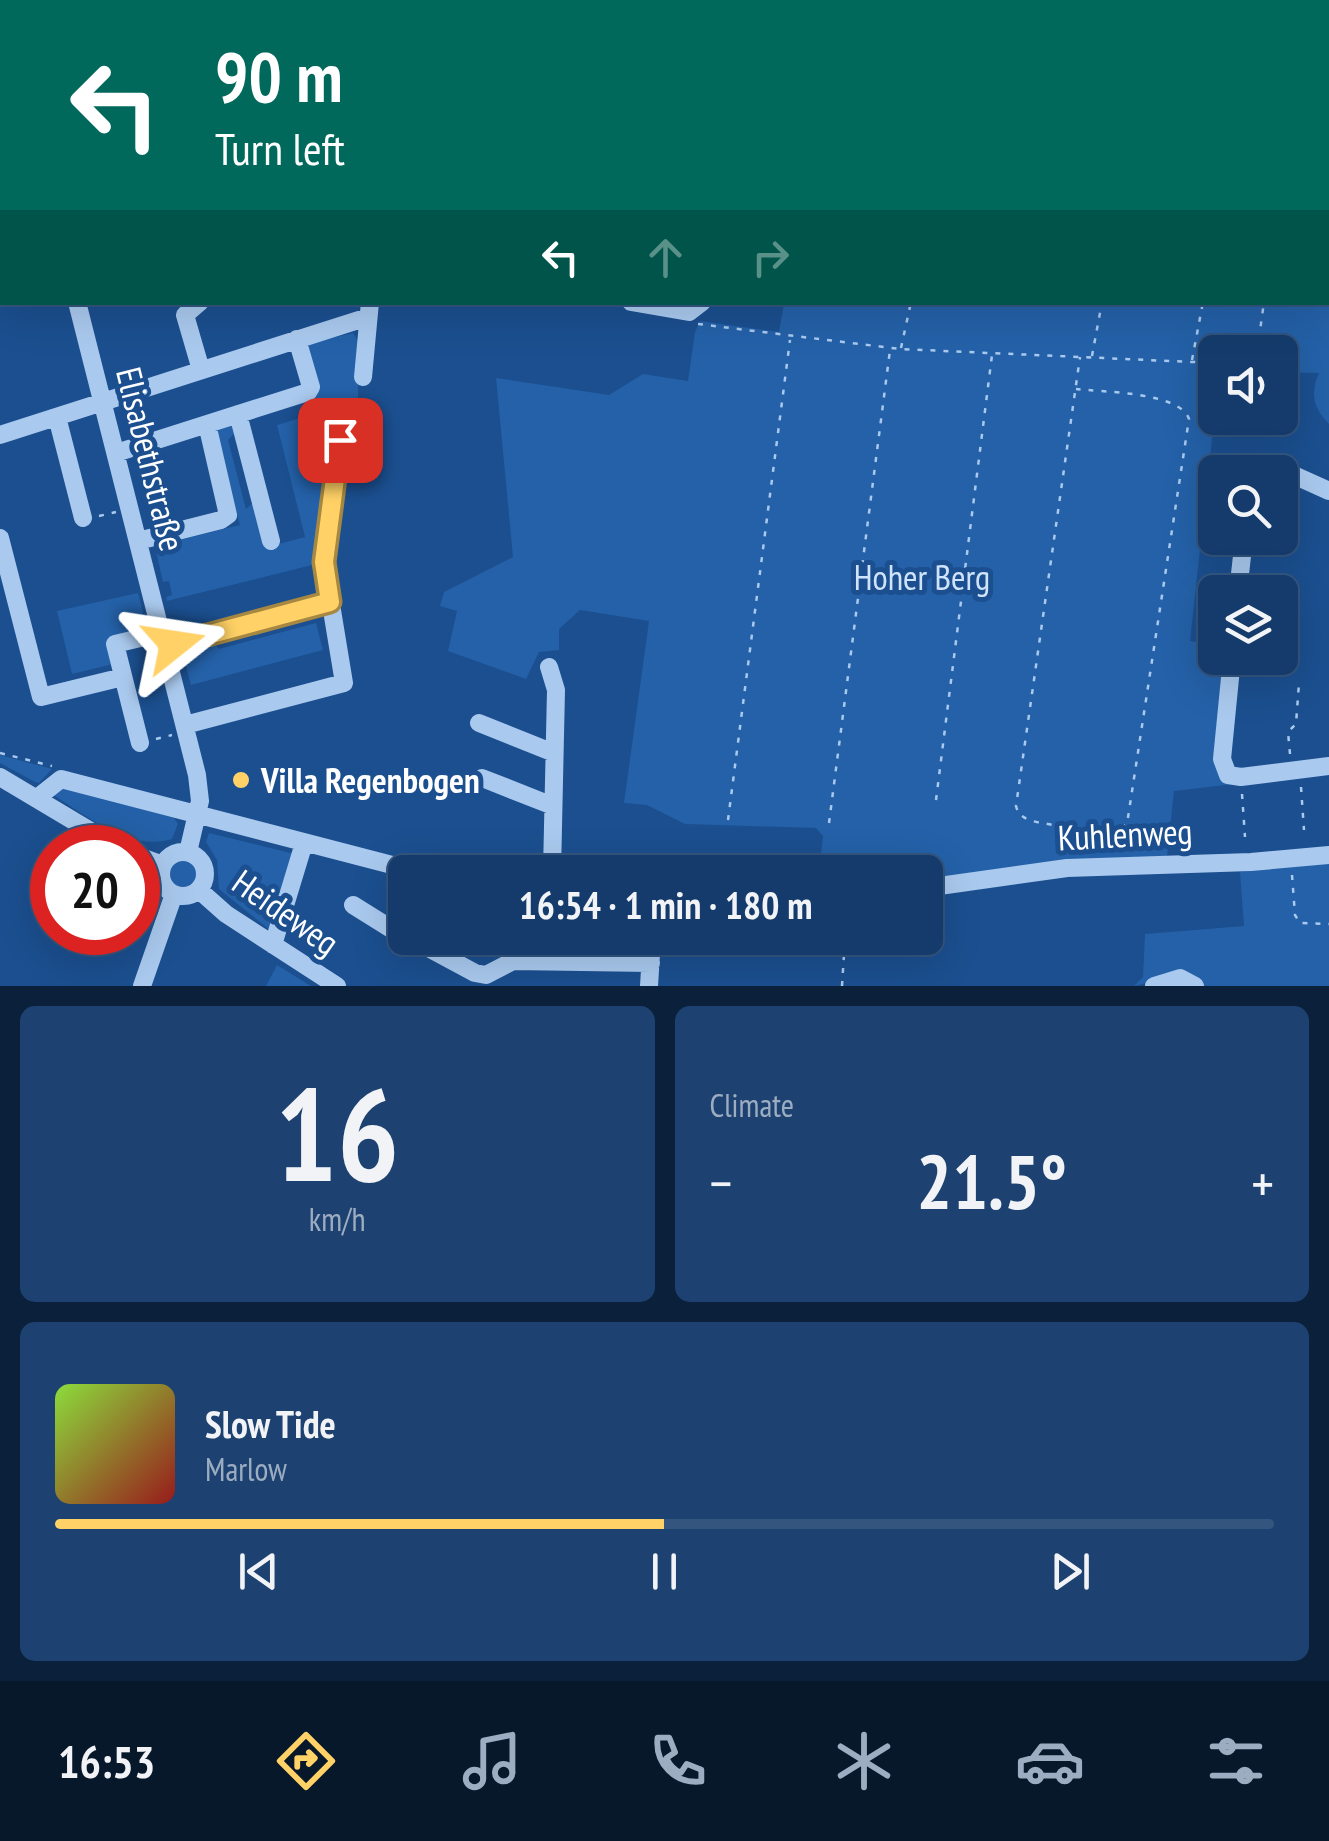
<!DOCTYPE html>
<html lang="en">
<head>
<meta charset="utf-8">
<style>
	:root { --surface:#143b6b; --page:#1d4271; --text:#f1f3f6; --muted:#9dadc1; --line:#33557e; --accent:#ffd166 }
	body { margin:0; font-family:"PT Sans Narrow",sans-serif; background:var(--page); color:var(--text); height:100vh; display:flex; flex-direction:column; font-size:38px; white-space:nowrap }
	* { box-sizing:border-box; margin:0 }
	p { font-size:32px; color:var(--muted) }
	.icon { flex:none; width:55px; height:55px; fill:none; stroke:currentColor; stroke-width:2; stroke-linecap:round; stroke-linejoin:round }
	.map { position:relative; height:986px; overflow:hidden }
	.panel { display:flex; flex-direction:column; gap:20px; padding:20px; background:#0b203b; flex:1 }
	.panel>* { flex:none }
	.top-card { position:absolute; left:0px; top:0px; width:1330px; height:305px; box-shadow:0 10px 40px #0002,0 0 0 2px var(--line); background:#00695c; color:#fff; overflow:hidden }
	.fabs { position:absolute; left:1198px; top:335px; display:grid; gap:20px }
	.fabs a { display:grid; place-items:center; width:100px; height:100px; border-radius:15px; background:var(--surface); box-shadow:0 10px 40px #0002,0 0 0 2px var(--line); font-size:50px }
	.speed { position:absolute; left:30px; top:825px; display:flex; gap:20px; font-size:50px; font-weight:700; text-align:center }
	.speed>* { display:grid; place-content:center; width:130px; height:130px; border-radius:50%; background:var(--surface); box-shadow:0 10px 40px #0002,0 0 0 2px var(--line); line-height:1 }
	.speed .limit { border:15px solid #d22; background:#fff; color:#111 }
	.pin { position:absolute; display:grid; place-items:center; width:85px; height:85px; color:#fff; margin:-42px; border-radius:20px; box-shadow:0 5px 15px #0006 }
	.me { position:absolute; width:110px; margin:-55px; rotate:75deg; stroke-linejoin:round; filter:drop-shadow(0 0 8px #0008) }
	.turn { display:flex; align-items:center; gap:35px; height:210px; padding:0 50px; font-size:45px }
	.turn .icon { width:130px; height:130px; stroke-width:2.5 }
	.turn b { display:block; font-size:70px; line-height:85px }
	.lanes { display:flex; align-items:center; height:95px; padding:0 50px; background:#0003; justify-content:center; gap:50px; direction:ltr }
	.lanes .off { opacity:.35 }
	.big { font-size:75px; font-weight:700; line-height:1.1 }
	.panel .widget { flex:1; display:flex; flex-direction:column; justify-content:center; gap:15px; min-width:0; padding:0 35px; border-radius:15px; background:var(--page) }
	.panel .dial { align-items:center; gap:0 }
	.dial b { font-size:130px; line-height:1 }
	.song { display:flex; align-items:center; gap:30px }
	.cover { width:120px; height:120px; border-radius:15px; background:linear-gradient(135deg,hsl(90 70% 55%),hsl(0 70% 35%)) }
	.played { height:10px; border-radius:5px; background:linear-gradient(90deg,var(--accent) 50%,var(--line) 50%) }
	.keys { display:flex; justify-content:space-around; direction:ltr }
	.heat { display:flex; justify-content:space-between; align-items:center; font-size:55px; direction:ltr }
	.panel .tiles { flex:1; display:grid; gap:20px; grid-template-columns:1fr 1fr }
	.widget:last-child { grid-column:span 2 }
	.trip { position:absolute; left:388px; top:855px; width:555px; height:100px; border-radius:15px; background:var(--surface); box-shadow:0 10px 40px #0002,0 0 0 2px var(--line); font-weight:700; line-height:100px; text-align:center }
	.menu { display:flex; height:160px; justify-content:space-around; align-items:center; background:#08182b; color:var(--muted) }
	.menu .icon { width:70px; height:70px }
	.menu .selected { color:var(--accent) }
	.menu b { font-size:45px; color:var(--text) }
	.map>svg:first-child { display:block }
	.green { fill:#2461a8 }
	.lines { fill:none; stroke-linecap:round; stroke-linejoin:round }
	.path { stroke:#a9c9ee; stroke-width:2.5; stroke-dasharray:5 8; stroke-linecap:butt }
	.minor { stroke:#a9c9ee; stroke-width:18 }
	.route-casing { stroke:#a68842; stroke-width:25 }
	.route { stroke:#ffd166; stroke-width:18 }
	.poi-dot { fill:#ffd166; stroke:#1b4f8f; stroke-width:4 }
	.labels { text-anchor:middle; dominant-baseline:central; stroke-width:10; stroke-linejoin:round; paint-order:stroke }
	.street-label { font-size:35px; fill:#fff; stroke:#1b4f8f }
	.park-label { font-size:35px; fill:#cfe3fa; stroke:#1b4f8f }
	.poi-label { font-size:35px; font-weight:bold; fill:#fff; stroke:#1b4f8f; text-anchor:start }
</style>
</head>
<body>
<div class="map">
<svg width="1329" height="986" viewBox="0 0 1329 986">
	<rect width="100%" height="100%" fill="#1b4f8f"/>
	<path class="green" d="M1069,0H1329V424C1313,408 1310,393 1319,373L1280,372V352H1215V411L1190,641L1215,645V658H1228L1216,760L1234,784L1174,791L1167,857L925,882V872H819L823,836L816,828L685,824L647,805L624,803L649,621L580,610L559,629V650L539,652L526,679L448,651L457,611L440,606L444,592L513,557L496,378L609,395L643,374L688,381L695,332L700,321L779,332L784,303L1328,302V2H1057Z
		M353,333L358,341V438L331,435L316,564L167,601L166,597L172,595L169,581L163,582L155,546L240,525L215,435L220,424L227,422L234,426L236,432L228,440L246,509L254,502L267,547L305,537L277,425L307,416L318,387L307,350L310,343Z
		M138,593L147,629L108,641L113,664L72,674L57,611Z
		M316,623L323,650L191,685L181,648L212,641L219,649Z
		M0,755L52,769L39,783L35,782L0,763Z
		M61,786L174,818L178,824L172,839C130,852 87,816 52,794Z
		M209,833L295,854L270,930L219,889L217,860L206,842Z
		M169 873a14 14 0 1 1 28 0a14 14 0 1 1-28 0Z
		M1329,863V986H1198L1197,977L1186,974L1134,986L1143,977L1145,934L1244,926L1240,872Z
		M277,965L311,986H266Z"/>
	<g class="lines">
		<path class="path" d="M1162,2V0
			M1258,2L1259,0
			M698,324L900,349L1215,363
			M901,348L911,302
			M1257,352L1264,302
			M1092,356L1102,302
			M1192,360L1203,302
			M99,516L116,512
			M156,739L172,735
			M0,753L52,766
			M1290,754L1288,732L1296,724L1299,683
			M1301,787L1304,830
			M1242,794L1245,837
			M936,800L992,355
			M728,820L790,340
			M829,823L890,350
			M1070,832C1090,824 1109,839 1127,824L1189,419C1180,392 1102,392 1076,389
			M1068,851L1070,832C1053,819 1021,828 1016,806L1080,357
			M1292,875L1295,915L1300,923L1329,924
			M842,986L845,938"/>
		<path class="minor" d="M105,0L106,2
			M164,0V2
			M741,0L742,2
			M922,0L945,2
			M415,2V0
			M1023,2L1046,0
			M0,113L2,119
			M0,246L2,245
			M77,302L197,775L200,801L188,852
			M200,302L185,315L201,370
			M631,302L689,312L702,302
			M363,377L370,302
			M238,414L271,541
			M57,417L83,518
			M0,435L368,317
			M116,453L308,392L311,387L297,339
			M1250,472L1256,463L1265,462L1329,491
			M0,538L41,697L123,677
			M138,541L221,520L228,515L207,424
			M1238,592L1244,538
			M164,646L330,602
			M1232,658L1222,759L1228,775L1241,777L1329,766
			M549,667L556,690L552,872
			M479,723L554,753
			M185,725L344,683L324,562L340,440
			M140,743L115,644L161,633
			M0,777L119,848
			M482,778L553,806
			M37,798L61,779L419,872
			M161 874a22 22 0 1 1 44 0a22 22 0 1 1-44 0Z
			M138,856L163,865
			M925,888L1067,868L1251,862L1329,855
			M199,890L226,914L337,986
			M353,905L409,940
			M410,938L475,973L486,975L513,961L651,963
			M273,945L304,843
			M142,986L174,894
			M649,986L652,938
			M1154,986L1180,978L1195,986"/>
	</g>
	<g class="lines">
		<g class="route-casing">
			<path id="route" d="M174,644L330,602L324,562L340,440"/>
		</g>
		<use href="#route" class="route"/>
	</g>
	<circle class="poi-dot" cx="241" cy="780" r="10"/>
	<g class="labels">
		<g class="street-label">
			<text transform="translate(151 459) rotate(76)">Elisabethstraße</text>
			<text transform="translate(1125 834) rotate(-3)">Kuhlenweg</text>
			<text transform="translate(286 912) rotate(35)">Heideweg</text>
		</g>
		<g class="park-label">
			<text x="922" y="577">Hoher Berg</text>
		</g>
		<g class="poi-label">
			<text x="261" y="780">Villa Regenbogen</text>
		</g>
	</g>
</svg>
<div class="fabs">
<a><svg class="icon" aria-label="sound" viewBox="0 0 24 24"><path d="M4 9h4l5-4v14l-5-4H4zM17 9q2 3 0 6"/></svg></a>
<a><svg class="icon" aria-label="search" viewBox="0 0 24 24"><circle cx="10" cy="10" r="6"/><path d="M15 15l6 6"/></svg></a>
<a><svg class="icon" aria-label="layers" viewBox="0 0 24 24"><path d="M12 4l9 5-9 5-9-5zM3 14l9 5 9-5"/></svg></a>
</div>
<div class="speed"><div class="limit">20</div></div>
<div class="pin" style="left:340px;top:440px;background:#d93025"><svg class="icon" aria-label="arrive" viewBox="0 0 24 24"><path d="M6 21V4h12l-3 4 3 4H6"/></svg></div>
<svg class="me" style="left:174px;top:644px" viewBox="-20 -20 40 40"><path d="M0-17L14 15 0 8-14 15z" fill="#ffd166" stroke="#fff" stroke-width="4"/></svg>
<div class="trip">16:54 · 1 min · 180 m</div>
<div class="top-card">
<div class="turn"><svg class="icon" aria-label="left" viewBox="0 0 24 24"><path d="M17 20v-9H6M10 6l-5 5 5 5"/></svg><div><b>90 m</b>Turn left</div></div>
<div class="lanes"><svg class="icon" aria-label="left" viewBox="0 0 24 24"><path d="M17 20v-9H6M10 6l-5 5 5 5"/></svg><svg class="icon off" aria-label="ahead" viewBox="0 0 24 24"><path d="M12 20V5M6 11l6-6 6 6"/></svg><svg class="icon off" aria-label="right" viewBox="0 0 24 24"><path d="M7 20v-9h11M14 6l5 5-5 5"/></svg></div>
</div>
</div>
<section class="panel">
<div class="tiles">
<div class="widget dial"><b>16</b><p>km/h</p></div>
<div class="widget"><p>Climate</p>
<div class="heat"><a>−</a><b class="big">21.5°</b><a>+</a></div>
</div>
<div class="widget">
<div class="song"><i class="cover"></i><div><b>Slow Tide</b><p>Marlow</p></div></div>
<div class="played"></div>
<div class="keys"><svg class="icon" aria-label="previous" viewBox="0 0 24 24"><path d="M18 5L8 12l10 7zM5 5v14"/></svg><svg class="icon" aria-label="pause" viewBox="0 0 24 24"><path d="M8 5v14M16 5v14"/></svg><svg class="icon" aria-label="next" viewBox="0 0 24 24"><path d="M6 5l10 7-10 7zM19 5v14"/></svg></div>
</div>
</div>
</section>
<nav class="menu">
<b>16:53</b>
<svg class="icon selected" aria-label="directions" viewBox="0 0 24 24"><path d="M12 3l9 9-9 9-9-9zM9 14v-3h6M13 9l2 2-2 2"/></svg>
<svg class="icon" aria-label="music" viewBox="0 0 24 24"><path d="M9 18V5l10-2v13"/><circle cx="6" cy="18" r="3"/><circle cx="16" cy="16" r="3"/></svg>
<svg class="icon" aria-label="phone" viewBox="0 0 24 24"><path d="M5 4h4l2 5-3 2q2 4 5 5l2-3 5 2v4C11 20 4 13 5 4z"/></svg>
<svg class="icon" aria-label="climate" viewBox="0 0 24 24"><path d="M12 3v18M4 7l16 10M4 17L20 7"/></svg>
<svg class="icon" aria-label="car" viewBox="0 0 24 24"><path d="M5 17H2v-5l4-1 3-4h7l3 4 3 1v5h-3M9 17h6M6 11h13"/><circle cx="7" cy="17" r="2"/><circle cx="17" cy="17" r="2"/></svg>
<svg class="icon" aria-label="filters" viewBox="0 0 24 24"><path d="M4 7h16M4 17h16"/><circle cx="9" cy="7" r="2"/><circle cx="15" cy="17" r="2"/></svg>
</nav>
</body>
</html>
